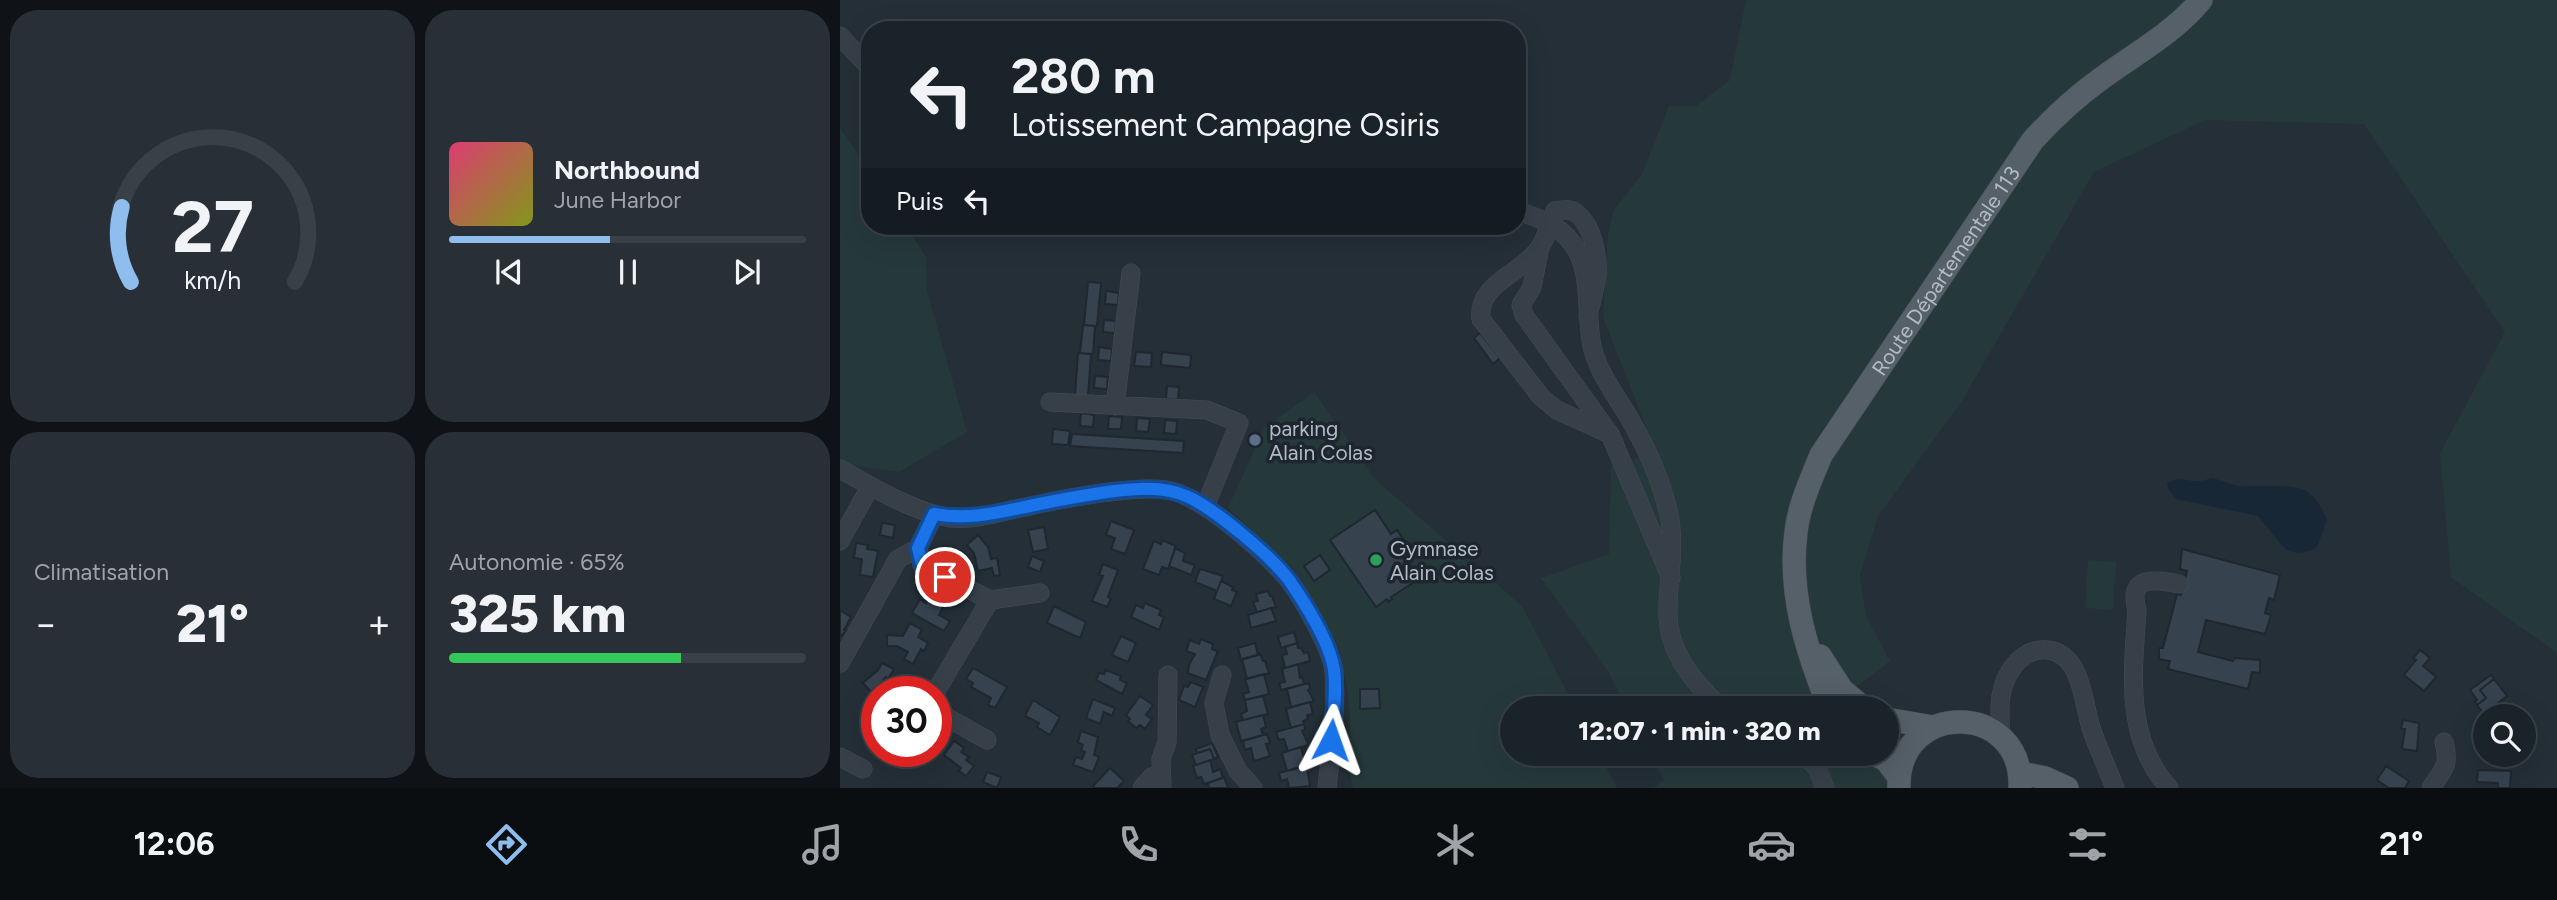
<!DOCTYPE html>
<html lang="fr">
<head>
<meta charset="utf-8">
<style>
	:root { --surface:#1b232a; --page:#282f36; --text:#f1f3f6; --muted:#a0a4a8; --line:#394047; --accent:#8ebdee }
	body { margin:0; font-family:Figtree,sans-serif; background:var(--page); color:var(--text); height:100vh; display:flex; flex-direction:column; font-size:26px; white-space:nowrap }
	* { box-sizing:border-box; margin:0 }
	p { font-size:23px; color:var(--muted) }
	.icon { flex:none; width:38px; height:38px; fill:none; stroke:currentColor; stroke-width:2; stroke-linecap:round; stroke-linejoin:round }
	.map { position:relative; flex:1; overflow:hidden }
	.panel { display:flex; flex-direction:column; gap:10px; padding:10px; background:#0f1317; width:840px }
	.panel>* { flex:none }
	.guide { position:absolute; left:21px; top:21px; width:665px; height:214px; border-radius:28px; box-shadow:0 7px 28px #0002,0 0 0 2px var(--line); background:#1b232a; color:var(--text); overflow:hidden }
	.tools { position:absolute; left:1633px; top:704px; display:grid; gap:14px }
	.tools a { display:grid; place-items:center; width:63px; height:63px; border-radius:50%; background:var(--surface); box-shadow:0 7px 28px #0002,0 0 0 2px var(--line); font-size:35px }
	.speed { position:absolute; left:21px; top:676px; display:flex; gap:14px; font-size:35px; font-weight:700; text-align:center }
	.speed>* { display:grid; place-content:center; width:91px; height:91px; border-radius:50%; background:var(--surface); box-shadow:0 7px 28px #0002,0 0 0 2px var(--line); line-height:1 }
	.speed .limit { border:10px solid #d22; background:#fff; color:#111 }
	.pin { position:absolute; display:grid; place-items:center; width:60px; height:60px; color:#fff; margin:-30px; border:4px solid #fff; border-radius:50%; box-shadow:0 2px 7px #0007 }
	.me { position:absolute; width:77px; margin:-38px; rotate:4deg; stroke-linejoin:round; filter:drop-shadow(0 0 5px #0008) }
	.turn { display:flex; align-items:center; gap:24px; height:147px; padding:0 35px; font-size:32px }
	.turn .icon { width:91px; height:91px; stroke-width:2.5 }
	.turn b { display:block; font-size:49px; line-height:60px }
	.then { display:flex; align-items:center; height:66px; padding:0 35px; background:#0003; gap:14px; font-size:26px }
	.big { font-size:52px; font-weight:800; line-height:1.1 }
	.panel .tile { flex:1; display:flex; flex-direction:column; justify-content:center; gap:10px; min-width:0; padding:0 24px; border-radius:28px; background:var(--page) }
	.panel .dial { align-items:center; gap:0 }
	.dial svg { height:182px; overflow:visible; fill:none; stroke:var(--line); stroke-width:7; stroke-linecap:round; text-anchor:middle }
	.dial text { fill:var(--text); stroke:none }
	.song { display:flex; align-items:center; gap:21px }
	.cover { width:84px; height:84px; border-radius:10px; background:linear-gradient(135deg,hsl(340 70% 55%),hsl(70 70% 35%)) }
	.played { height:7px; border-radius:4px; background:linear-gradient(90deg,var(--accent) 45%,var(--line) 45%) }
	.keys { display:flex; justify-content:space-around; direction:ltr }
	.heat { display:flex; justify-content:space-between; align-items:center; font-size:38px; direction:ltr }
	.charge { height:10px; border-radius:5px; background:linear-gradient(90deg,#34c759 65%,var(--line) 0) }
	.panel .tiles { flex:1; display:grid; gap:10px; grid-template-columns:repeat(2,1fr) }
	.trip { position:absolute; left:660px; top:696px; width:399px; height:70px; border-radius:35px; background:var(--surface); box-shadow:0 7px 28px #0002,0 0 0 2px var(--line); font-weight:800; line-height:70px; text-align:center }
	.dock { display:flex; height:112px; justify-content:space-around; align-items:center; background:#0b0e11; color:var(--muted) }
	.dock .icon { width:49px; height:49px }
	.dock .current { color:var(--accent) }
	.dock b { font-size:32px; color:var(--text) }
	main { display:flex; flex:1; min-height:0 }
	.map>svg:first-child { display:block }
	.green { fill:#26393a }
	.water { fill:#182735 }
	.building { fill:#36434f; stroke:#1f2730; stroke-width:2 }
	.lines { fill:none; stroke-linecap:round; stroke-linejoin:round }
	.minor-casing { stroke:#444c55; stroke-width:19 }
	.major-casing { stroke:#444c55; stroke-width:24 }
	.minor { stroke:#374049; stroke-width:18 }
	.major { stroke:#556069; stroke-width:23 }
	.route-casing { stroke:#114b97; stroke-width:18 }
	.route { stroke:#1a73e8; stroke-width:12 }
	.service-dot { fill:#5c6f8a; stroke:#1d252e; stroke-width:2.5 }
	.leisure-dot { fill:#2e9e5b; stroke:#1d252e; stroke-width:2.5 }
	.labels { text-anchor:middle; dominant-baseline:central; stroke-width:7; stroke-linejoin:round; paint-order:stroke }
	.street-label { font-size:21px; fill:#b3bbc5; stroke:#1d252e }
	.poi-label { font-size:21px; fill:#b3bbc5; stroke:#1d252e; text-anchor:start }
</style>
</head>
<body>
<main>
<section class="panel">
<div class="tiles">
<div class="tile dial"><svg viewBox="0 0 100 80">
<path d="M14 69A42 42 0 1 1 86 69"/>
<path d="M14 69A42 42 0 0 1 10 36" stroke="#8ebdee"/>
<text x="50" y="56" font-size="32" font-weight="700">27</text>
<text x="50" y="72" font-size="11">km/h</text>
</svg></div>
<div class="tile">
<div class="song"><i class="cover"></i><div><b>Northbound</b><p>June Harbor</p></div></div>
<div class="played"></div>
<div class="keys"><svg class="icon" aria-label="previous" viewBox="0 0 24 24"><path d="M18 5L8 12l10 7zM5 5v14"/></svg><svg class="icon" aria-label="pause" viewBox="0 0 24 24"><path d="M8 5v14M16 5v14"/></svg><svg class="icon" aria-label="next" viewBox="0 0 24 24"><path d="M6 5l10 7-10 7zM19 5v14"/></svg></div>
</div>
<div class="tile"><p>Climatisation</p>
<div class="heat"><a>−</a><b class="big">21°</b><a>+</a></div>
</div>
<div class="tile"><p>Autonomie · 65%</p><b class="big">325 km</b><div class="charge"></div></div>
</div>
</section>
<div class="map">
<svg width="1717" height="788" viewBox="0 0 1717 788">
	<rect width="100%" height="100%" fill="#242f38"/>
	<path class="green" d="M906,0H1717V653L1611,577L1600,453L1665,332L1524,124L1365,120L1254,172L1122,401L1038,516L1020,575L1026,616L1050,661L988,709H787L768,671L701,578L769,554L771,466L816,452L763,317L768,236L773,211L802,174L829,106H856L890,80Z
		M0,128L30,172V226H66L86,257L87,291L127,432L59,472L10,465L0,459Z
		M474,392L535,479L682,606L736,709H672V754H759L777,788H513L506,755L510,726L509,699L500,652L453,568L388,508L424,428Z
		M1248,560L1276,562L1273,610L1245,608Z
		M810,754H1028L1042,764L1052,788H813L824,780Z"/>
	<path class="water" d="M1371,478C1382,480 1388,484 1398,486C1403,487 1409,486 1414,486C1452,487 1471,480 1487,520L1477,547L1470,551L1458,553L1446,550L1418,516L1336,499L1328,489L1327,483C1344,473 1350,487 1371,478Z"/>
	<path class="building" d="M248,282L261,283L257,326L244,325Z
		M266,291L279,293L278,305L265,304Z
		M264,320L276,321L275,333L263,332Z
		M243,325L255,326L253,354L240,353Z
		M640,333L660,358L653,364L634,338Z
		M259,347L272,349L271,361L258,360Z
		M296,352L312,353L311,367L294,366Z
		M322,352L351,355L350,368L321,365Z
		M238,353L251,354L248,397L235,396Z
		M255,376L268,377L267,389L254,388Z
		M327,386L339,387L338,400L326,399Z
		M241,413L254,415L253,427L240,426Z
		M269,416L282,417L281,429H268Z
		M297,418L310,419L308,432L296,431Z
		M325,420L337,421L336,434L324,433Z
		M213,429L230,431L228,445L212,444Z
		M232,434L344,441L343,453L230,446Z
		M535,510L551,534L557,530L569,548L563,553L572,569L575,567L582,577L551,597L552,599L548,602L547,599L536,607L490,540Z
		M271,521L294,530L285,554L271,549L275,538L266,535Z
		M42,523L55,525L53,538L40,535Z
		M204,527L208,549L193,552L188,530Z
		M138,535L148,547L151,559L157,558L160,575L154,576L152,568L138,571L134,553L127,545Z
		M322,540L336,546L328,569L322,567L319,575L303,569L314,541L321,544Z
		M16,543L28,545L27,549L38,551L33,577L20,575L22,559L14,558Z
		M335,548L345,553L343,561L355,565L351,575L329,566Z
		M1342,549L1440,575L1434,600L1429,598L1425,613L1431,615L1425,634L1366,620L1358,652L1393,661L1395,658L1420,660V673L1412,672L1408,689L1328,669L1330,661L1319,659V648H1323L1337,594L1341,595L1347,571L1340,569Z
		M480,555L490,570L474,581L464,566Z
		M192,556L204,561L200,572L188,567Z
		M263,564L278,570L268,597L271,598L267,607L252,601L263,576L259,575Z
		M360,569L383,576L377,591L355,582Z
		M381,581L393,587L392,590L397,592L391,606L374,599Z
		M428,591L430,596H432L436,607L417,612L413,602L418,601L416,594Z
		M92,593L106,602L99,615L110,621L104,631L72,613L80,599L86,603Z
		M305,603L321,610L319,615L324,617L319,630L291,617L296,605L303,608Z
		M214,606L246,622L240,638L207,623Z
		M431,608L436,621L411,628L408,615Z
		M0,610L11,617L4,630L6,631L0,636Z
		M70,623L82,630L78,637L88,643L84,651L81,649L73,664L64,659L68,652L57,646H47V635L63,636Z
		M454,632L457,643L441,648L438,637Z
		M281,636L296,643L288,662L272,655Z
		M361,639L373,644L372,649L378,651L366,680L348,673L349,665L355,654L346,651L350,640L359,644Z
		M415,643L418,655L401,660L398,648Z
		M457,643L458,648H461L464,653L468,652L470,661L445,668L442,655L447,654L445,647Z
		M1580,650L1590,658L1583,666L1596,677L1584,691L1564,675L1576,660L1573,658Z
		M420,654L423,661H425L429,673L407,679L402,659Z
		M42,663L54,669L48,679L46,677L43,680L46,681L55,691H38L36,689L32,693L23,683L38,670Z
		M458,664L460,678L462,677L464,684L441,690L439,683L445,682L442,669Z
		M133,668L167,687L155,708L148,705L151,698L131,687L133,683L126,679Z
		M266,670L281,676L280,680L287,683L282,694L256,680L259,673L264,674Z
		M424,674L429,694L405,700L403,694L409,692L405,679Z
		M1651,675L1654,679L1640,690L1646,698L1637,705L1635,702L1637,700L1630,690Z
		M1654,679L1667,696L1644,714L1637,705L1646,698L1640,690Z
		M351,682L363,687L355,707L339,700L344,686L348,687Z
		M469,683L470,689L468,690L474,701L451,707L447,689Z
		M520,689H539L540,708L520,709Z
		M300,696L313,705L306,715L312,719L305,729L300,725L296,728L288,721L290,719L286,715Z
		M423,696L428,714L403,720L401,714L407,711L405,700Z
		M253,699L275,708L272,716L264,712L260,724L246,718Z
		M193,700L220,717L210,735L197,727L199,723L185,716Z
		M470,702L473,714L467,715L468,719L463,721L464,724L451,728L446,709Z
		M423,715L426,727L421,729L423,735L401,741L396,722Z
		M1563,720L1579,723L1577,751L1562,749L1565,729H1561Z
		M464,724L465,729L462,731L469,745L448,751L444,739L439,740L436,732Z
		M241,731L258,737L254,755L259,757L253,772L233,765L236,757L242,759L245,752L241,750L243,745L238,742Z
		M427,734L430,743L426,744L430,756L414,761L411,748L405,750L403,741Z
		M114,741L124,748L121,752L129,757L126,760L134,766L126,776L119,771L121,768L104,755Z
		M372,743L378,757L374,759L370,749L357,753L356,749Z
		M461,747L465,761H462L463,766L447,771L442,753Z
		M370,749L374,759L356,765L352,755Z
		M370,760L373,772L380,769L383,778L364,784L361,777L357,778L353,766Z
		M467,766L470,786L449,788L447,779L441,781L439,773Z
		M1546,766L1569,781L1565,788H1549L1537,780Z
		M270,768L284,781L277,788H255L253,786Z
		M1638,770L1671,771L1670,788H1658V783L1637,782Z
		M147,772L161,777L157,788L143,782Z
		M384,777L388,788H369L368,783Z"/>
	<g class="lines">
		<g class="minor-casing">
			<path id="minor" d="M0,36L30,68
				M677,211C703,219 724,227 737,251C752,278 745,319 753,350C760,376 778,398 791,421C807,449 822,483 829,515C836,549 827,581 828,616C829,654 855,685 883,709
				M700,247L692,287L681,305L684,315L769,433
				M748,316C751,302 756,287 757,273C758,255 752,224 736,213C730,208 722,210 715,211C710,223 707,237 700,247C683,274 637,282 641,319L701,397L717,410L770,434L831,578
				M210,402L367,410L399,423L365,507
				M275,406L291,273
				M0,469C30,486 77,514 112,518C136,520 161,512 185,507C222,499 291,485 327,490C363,496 422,550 446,577C461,595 491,648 494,671C497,709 491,750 487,788
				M94,515L78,548L82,565L150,600L200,593
				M0,541L30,487
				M0,663L58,559L78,548
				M382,675L374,703L380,735L398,771L413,788
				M96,691L150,600
				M96,694L101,714L147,740
				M1161,736C1159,708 1157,683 1178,661C1187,653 1195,649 1207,650C1242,653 1243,703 1251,728C1258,748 1267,768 1275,788
				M964,754L977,768L985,788
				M0,757L23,769
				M302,788L312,777L322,782
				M322,788L321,759L327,742L328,675
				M1329,788C1284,738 1293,673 1297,610C1287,575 1315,579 1339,584
				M1591,788C1604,769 1610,765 1604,742"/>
		</g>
		<g class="major-casing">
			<g id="major">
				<path d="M980,656L1002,690L1025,709"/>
				<path id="s1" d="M990,709C967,652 948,594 956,532C959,505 971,480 981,455L1193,140C1214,117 1237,96 1262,78C1296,53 1334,33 1361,0"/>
				<path d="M1046,719L1093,727"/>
				<path d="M1034,754L1046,760L1059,777"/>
				<path d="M1181,773L1205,778L1227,788"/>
				<path d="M1059,788C1056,700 1184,700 1180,788"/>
			</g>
		</g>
		<use href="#minor" class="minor"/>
		<use href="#major" class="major"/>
	</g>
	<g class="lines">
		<g class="route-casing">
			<path id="route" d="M105,577L82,565L78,548L94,514C131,521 164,511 199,504C229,498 269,490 299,489C315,488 332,490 346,496C373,507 432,557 449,580C465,603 490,643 494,670C497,693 493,717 491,740"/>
		</g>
		<use href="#route" class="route"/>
	</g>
	<circle class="service-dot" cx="415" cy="440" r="7"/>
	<circle class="leisure-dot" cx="536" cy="560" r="7"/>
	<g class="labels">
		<g class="street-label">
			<text stroke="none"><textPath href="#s1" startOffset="486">Route Départementale 113</textPath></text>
		</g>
		<g class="poi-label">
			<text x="429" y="428">parking<tspan x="429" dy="24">Alain Colas</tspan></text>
			<text x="550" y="548">Gymnase<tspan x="550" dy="24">Alain Colas</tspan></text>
		</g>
	</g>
</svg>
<div class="tools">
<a><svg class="icon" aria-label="search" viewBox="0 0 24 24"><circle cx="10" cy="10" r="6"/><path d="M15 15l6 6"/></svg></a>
</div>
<div class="speed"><div class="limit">30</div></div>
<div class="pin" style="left:105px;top:577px;background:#d93025"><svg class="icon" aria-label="arrive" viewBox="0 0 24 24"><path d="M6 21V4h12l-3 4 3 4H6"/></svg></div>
<svg class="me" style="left:491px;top:740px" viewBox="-20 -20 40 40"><path d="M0-17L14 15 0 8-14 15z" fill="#1a73e8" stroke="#fff" stroke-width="4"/></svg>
<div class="trip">12:07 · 1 min · 320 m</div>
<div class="guide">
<div class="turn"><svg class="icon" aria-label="left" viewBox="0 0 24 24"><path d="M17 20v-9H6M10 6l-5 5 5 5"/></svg><div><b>280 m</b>Lotissement Campagne Osiris</div></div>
<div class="then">Puis<svg class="icon" aria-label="left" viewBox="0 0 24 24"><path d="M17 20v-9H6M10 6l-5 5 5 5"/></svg></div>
</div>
</div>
</main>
<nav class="dock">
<b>12:06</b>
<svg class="icon current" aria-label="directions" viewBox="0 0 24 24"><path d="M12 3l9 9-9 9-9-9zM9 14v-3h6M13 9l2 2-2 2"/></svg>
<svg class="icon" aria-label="music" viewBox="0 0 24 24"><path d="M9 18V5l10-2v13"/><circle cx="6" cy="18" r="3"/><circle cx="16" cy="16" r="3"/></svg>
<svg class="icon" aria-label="phone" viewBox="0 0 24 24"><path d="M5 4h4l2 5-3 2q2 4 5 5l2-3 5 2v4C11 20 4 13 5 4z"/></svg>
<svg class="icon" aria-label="climate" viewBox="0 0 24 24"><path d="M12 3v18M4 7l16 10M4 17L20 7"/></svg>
<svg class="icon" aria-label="car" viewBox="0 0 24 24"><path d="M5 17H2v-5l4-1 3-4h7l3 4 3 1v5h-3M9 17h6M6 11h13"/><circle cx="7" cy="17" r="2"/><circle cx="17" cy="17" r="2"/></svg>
<svg class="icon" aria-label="filters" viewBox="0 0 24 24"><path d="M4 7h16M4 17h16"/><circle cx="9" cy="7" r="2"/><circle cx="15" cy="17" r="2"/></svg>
<b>21°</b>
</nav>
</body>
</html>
